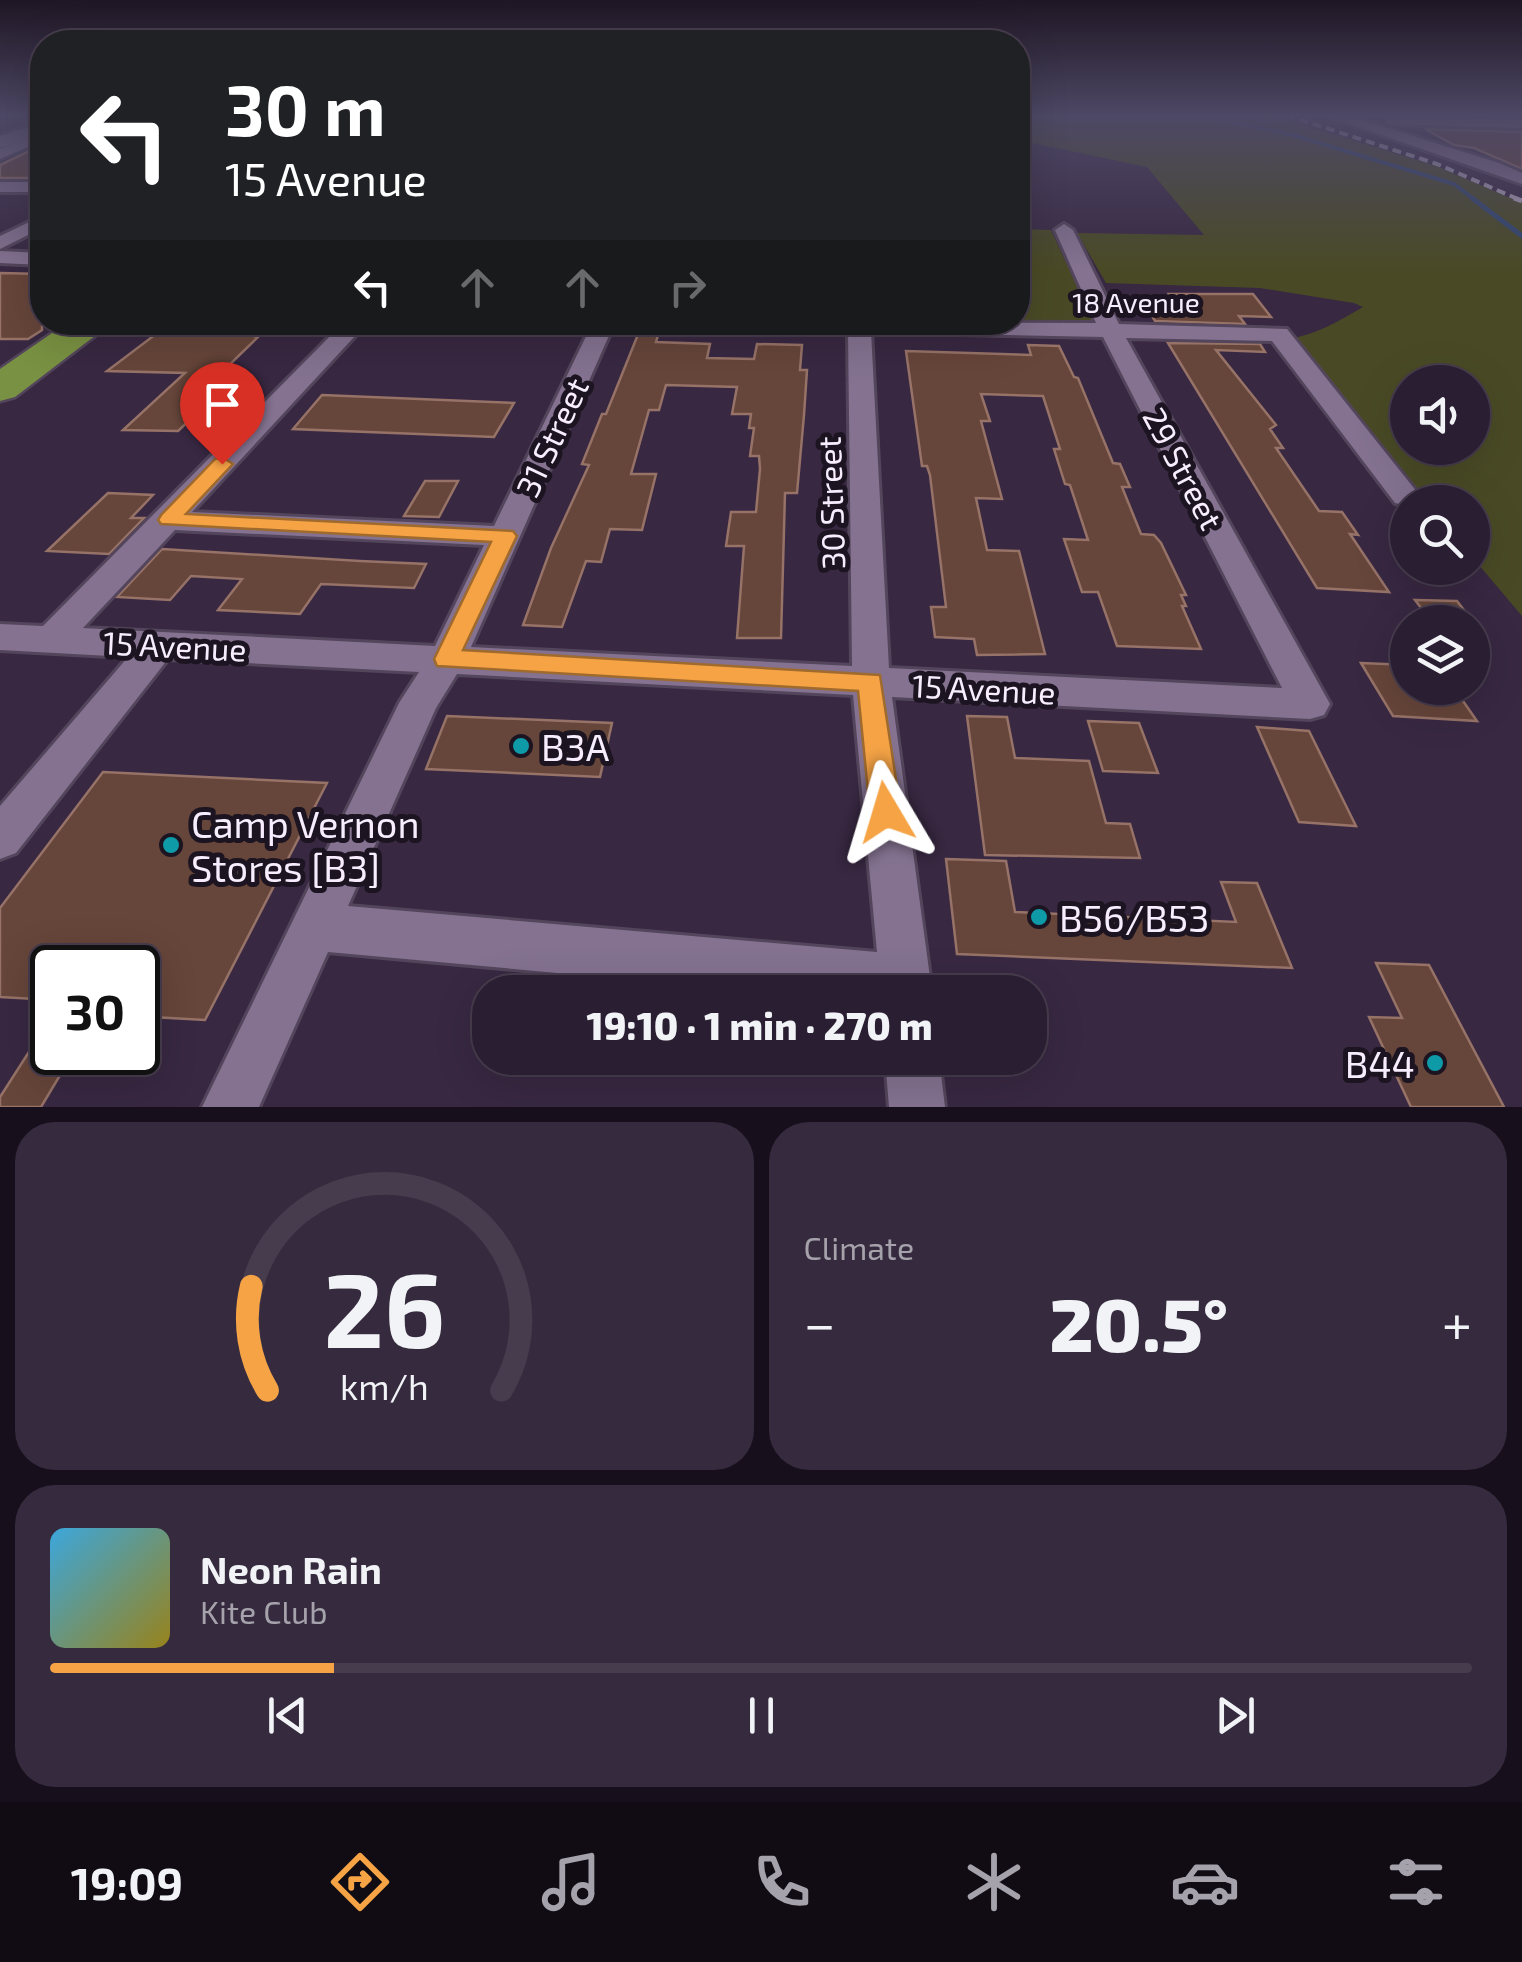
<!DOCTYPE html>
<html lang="en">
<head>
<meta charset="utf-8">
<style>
	:root { --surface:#2a1e32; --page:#362b3e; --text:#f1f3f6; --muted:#a5a2ac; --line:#463c4d; --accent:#f5a345 }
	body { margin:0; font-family:"Exo 2",sans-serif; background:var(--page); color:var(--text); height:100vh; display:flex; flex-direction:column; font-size:38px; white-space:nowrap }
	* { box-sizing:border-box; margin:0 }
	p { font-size:32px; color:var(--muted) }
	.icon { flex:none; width:55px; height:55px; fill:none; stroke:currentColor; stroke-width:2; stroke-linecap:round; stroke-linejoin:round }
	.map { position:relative; height:1107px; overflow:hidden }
	.details { display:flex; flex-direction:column; gap:15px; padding:15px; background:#17101c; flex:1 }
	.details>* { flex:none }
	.guide { position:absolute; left:30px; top:30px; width:1000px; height:305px; border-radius:40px; box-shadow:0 10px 40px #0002,0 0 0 2px var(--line); background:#202124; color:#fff; overflow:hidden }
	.fabs { position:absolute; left:1390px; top:365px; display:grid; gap:20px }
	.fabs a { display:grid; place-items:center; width:100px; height:100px; border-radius:50%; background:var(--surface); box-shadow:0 10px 40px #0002,0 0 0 2px var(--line); font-size:50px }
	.speed { position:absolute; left:30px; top:945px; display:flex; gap:20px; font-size:50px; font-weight:700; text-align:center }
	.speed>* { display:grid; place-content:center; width:130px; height:130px; border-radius:50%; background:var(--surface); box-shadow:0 10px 40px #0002,0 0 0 2px var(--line); line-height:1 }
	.speed .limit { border:5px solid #111; border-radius:15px; background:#fff; color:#111 }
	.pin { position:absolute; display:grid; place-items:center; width:85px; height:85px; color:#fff; margin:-102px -42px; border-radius:50% 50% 50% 0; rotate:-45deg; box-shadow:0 0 10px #0007 }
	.pin .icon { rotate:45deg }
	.me { position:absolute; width:110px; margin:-55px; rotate:353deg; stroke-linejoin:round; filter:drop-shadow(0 0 8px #0008) }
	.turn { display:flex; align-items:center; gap:35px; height:210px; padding:0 30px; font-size:45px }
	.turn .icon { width:130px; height:130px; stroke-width:2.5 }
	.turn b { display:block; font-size:70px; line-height:85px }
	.lanes { display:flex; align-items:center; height:95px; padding:0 30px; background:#0003; justify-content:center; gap:50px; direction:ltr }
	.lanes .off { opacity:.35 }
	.big { font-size:75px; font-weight:800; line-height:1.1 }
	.details .card { flex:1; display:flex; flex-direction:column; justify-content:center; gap:15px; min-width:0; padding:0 35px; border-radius:40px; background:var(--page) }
	.details .dial { align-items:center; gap:0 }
	.dial svg { height:260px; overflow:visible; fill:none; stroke:var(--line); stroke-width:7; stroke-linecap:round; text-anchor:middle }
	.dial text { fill:var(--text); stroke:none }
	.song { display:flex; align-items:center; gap:30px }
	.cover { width:120px; height:120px; border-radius:15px; background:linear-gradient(135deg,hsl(200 70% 55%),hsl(50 70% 35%)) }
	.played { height:10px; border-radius:5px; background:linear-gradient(90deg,var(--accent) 20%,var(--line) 20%) }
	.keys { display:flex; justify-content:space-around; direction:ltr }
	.heat { display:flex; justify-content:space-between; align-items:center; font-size:55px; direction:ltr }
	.details .tiles { flex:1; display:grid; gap:15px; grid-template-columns:1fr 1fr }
	.card:last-child { grid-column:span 2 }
	.trip { position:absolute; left:472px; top:975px; width:575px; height:100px; border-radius:40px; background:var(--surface); box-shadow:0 10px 40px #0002,0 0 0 2px var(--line); font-weight:800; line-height:100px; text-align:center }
	.menu { display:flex; height:160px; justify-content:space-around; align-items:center; background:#110c14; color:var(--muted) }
	.menu .icon { width:70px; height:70px }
	.menu .on { color:var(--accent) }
	.menu b { font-size:45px; color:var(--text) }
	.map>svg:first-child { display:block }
	.green { fill:#494a25; fill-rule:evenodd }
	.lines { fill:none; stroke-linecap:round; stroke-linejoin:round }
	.stream-far1 { stroke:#32466d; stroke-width:4 }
	.stream { stroke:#32466d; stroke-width:5 }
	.building { fill:#66453a; stroke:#967267; stroke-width:2.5 }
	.minor-casing { stroke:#53455b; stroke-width:6 }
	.tertiary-casing { stroke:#53455b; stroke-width:6 }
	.trunk-casing { stroke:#53455b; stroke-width:5 }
	.minor { fill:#847290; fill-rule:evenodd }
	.tertiary { fill:#847290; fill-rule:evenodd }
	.trunk { fill:#799142; fill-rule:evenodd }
	.rail-far1 { stroke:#b1a5b9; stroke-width:4; stroke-dasharray:9 5; stroke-linecap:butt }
	.rail { stroke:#b1a5b9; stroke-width:5; stroke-dasharray:11 6; stroke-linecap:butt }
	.route { fill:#f5a345; stroke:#9f6a2d; stroke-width:2.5 }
	.culture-dot { fill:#0f9aa8; stroke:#1c1420; stroke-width:4 }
	.labels { text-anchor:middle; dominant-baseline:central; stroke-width:10; stroke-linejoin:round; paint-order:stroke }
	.far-street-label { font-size:28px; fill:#f7edfe; stroke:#1c1420 }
	.street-label { font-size:32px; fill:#f7edfe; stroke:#1c1420 }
	.near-poi-label { font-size:38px; fill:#f7edfe; stroke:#1c1420; text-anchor:start }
</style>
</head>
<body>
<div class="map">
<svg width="1522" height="1107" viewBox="0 0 1522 1107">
	<rect width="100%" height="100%" fill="#382842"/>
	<path class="green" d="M1018,115H1271L1436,166L1522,203V616L1473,558L1472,502H1426L1288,339C1316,335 1339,321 1363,307L1354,303L1260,288L1106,283L1077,233L1204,235L1147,167L1018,140ZM1408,382H1472V448H1408Z
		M1018,229L1051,230L1095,325L883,323L1018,322Z"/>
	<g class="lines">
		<path class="stream-far1" d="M1201,115L1293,135L1454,184L1475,200"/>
		<path class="stream" d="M1472,198L1522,236"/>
	</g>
	<path class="building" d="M1425,129L1522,132V169L1474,148L1454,145Z
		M42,145V178H0V165Z
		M0,273L42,274V330L28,339H0Z
		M1169,294H1253L1271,317L1239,316L1245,324L1155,321L1143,301L1173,300Z
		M643,322H662L656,342L710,344L707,358L754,359L757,344L802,345L800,370H807L804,415L797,493H785L781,638H737L744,546H726L731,512H756L760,469L759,456H750L754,428H749L751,414H732L737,387L666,385L659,410H649L631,474H656L642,530L610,529L601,562L586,561L562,627L523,625L551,548L589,465L582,464L602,414H606Z
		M156,334L248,335L258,337L193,400L210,401L178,431L123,430L185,373L107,371Z
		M1168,343L1260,344L1265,352L1216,350L1276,425L1270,429L1283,448H1276L1319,511L1342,512L1358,535L1350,534L1389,592L1317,588Z
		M1028,345L1059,346L1074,377L1078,378L1113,463L1120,464L1130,487H1122L1141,534L1154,535L1161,543L1186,595H1181L1186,606H1182L1201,649L1117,646L1098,592H1082L1064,539L1088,540L1070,485L1065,484L1054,449H1060L1043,396L981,394L990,421H981L1002,499L976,498L987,550L1019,551L1045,654L977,655L974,639L935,637L931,607H946L930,475L927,466H922L906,351L1031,355Z
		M322,395L514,403L494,437L293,429Z
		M425,481H458L439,517L404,516Z
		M108,493L153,495L131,518H144L109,554L47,551Z
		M162,549L360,561L426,564L414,588L321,584L300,614L218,610L242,579L191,576L170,600L117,597Z
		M1415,600L1457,601L1473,622H1432Z
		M1361,663L1408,665V688H1454L1477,721L1393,716Z
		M447,716L612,723L600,777L426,769Z
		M967,716L1007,717L1015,758L1089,761L1106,823L1130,824L1140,858L985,855Z
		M1088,721L1139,723L1158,773L1103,771Z
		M1257,727L1309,731L1356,826L1299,822Z
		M103,772L327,783L205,1020L153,1017L159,1007L138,1006V968H52V1000L0,997V908Z
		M946,859L1006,861L1015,912L1236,922L1221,882L1257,883L1292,968L957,954Z
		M1376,963L1429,965L1504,1107H1411L1369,1017L1402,1018Z
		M52,1016V1052H74L41,1107H0V1097Z"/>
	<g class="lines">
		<g class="minor-casing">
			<path id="minor" d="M1325,115H1346L1499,163L1522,173V184Z
				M1392,117L1522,120V128L1387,124V118Z
				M42,132V141L0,159V149Z
				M0,182H42V192H0Z
				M42,216V228L0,249V236Z
				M1064,224L1073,230L1119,324L1287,329L1421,497L1408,506L1395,503L1272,341L1126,338L1330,704L1324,715L1310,719L892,697L932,992H766L328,952L259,1107H202L399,703L419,672L168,659L16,853L0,859V806L128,657L0,650V624L43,626L344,322H368L192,512L494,526L593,322H615L471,647L852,666L848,332L707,329L696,322L1096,323L1055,230ZM871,332L1103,337L1282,688L889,668ZM175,530L484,545L435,646L83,628ZM457,674L853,695L877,952L348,906L436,708Z
				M0,251L42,253V265L0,263Z
				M885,1058H939L945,1107H889Z"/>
		</g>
		<g class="tertiary-casing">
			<path id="tertiary" d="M42,123V134L0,148V136Z"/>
		</g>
		<g class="trunk-casing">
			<path id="trunk" d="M68,322H113L15,397L0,401V369Z"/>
		</g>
		<use href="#minor" class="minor"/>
		<use href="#tertiary" class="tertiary"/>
		<use href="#trunk" class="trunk"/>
		<path class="rail-far1" d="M1286,115L1437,164L1520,200"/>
		<path class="rail" d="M1514,198L1522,201"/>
	</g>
	<linearGradient id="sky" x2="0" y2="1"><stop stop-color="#1f1624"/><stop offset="0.43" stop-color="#4d4865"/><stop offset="1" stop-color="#4d4865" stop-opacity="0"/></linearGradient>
	<rect width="1522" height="270" fill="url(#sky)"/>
	<path class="route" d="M222,457L233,464L186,514L513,531L517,536L463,650L880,675L901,812L897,822L886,826L875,822L870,812L858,691L437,666L434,659L491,542L161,524L158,520L161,515L215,459Z"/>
	<g class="culture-dot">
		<circle cx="521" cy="746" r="10"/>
		<circle cx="171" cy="845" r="10"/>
		<circle cx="1039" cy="917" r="10"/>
		<circle cx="1435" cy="1063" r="10"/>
	</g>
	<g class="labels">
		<g class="far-street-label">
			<text x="1136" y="302">18 Avenue</text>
		</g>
		<g class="street-label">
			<text transform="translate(551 437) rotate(-65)">31 Street</text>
			<text transform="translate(1184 468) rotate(62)">29 Street</text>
			<text transform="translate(830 503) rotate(-92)">30 Street</text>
			<text transform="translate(175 645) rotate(3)">15 Avenue</text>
			<text transform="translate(984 688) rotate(3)">15 Avenue</text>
		</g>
		<g class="near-poi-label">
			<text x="541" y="746">B3A</text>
			<text x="191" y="823">Camp Vernon<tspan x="191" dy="44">Stores [B3]</tspan></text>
			<text x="1059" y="917">B56/B53</text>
			<text x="1415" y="1063" text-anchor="end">B44</text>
		</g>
	</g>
</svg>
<div class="fabs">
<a><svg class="icon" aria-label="sound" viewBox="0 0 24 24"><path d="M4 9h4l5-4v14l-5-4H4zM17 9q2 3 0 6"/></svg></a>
<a><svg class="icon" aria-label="search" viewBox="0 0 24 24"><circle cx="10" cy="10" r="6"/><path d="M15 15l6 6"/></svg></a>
<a><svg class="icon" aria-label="layers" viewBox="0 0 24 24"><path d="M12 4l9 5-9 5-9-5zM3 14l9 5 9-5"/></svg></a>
</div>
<div class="speed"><div class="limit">30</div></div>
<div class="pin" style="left:222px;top:464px;background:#d93025"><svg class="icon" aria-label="arrive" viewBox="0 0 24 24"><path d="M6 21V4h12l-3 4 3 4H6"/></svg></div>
<svg class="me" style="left:886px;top:812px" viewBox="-20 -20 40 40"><path d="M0-17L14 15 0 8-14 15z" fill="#f5a345" stroke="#fff" stroke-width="4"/></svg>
<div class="trip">19:10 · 1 min · 270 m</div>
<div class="guide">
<div class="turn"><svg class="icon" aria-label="left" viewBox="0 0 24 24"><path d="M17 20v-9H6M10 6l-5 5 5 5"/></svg><div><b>30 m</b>15 Avenue</div></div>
<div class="lanes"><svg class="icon" aria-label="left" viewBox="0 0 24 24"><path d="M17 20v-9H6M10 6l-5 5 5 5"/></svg><svg class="icon off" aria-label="ahead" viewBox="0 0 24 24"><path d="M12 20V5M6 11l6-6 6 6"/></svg><svg class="icon off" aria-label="ahead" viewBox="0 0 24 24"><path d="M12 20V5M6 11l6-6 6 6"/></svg><svg class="icon off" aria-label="right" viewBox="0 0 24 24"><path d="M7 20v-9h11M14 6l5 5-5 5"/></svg></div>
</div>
</div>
<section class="details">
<div class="tiles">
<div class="card dial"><svg viewBox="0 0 100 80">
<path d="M14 69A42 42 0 1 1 86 69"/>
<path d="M14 69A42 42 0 0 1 9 37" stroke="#f5a345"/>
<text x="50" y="56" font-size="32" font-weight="700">26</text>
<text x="50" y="72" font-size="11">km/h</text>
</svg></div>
<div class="card"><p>Climate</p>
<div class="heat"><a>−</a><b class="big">20.5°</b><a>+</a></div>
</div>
<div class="card">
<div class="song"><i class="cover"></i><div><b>Neon Rain</b><p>Kite Club</p></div></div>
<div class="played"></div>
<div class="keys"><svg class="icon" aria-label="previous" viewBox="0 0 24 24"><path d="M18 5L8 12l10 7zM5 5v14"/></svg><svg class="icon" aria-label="pause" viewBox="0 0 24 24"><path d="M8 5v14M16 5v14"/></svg><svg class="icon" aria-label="next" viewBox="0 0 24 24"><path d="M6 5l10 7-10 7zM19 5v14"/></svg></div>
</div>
</div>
</section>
<nav class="menu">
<b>19:09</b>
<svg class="icon on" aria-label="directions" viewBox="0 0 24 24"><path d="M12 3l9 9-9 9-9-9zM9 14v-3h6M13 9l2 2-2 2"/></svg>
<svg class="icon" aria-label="music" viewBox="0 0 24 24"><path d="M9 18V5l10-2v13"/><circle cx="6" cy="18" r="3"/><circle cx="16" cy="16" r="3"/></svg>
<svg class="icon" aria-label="phone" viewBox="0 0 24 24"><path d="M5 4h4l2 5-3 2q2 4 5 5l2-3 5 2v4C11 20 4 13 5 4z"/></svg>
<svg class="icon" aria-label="climate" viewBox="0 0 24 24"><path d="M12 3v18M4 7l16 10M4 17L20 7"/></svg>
<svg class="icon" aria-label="car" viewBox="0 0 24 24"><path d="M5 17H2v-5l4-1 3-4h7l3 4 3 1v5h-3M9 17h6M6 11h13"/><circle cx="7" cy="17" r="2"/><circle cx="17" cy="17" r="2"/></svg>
<svg class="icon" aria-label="filters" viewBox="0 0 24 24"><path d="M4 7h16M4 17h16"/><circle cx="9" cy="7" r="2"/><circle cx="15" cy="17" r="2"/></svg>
</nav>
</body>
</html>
